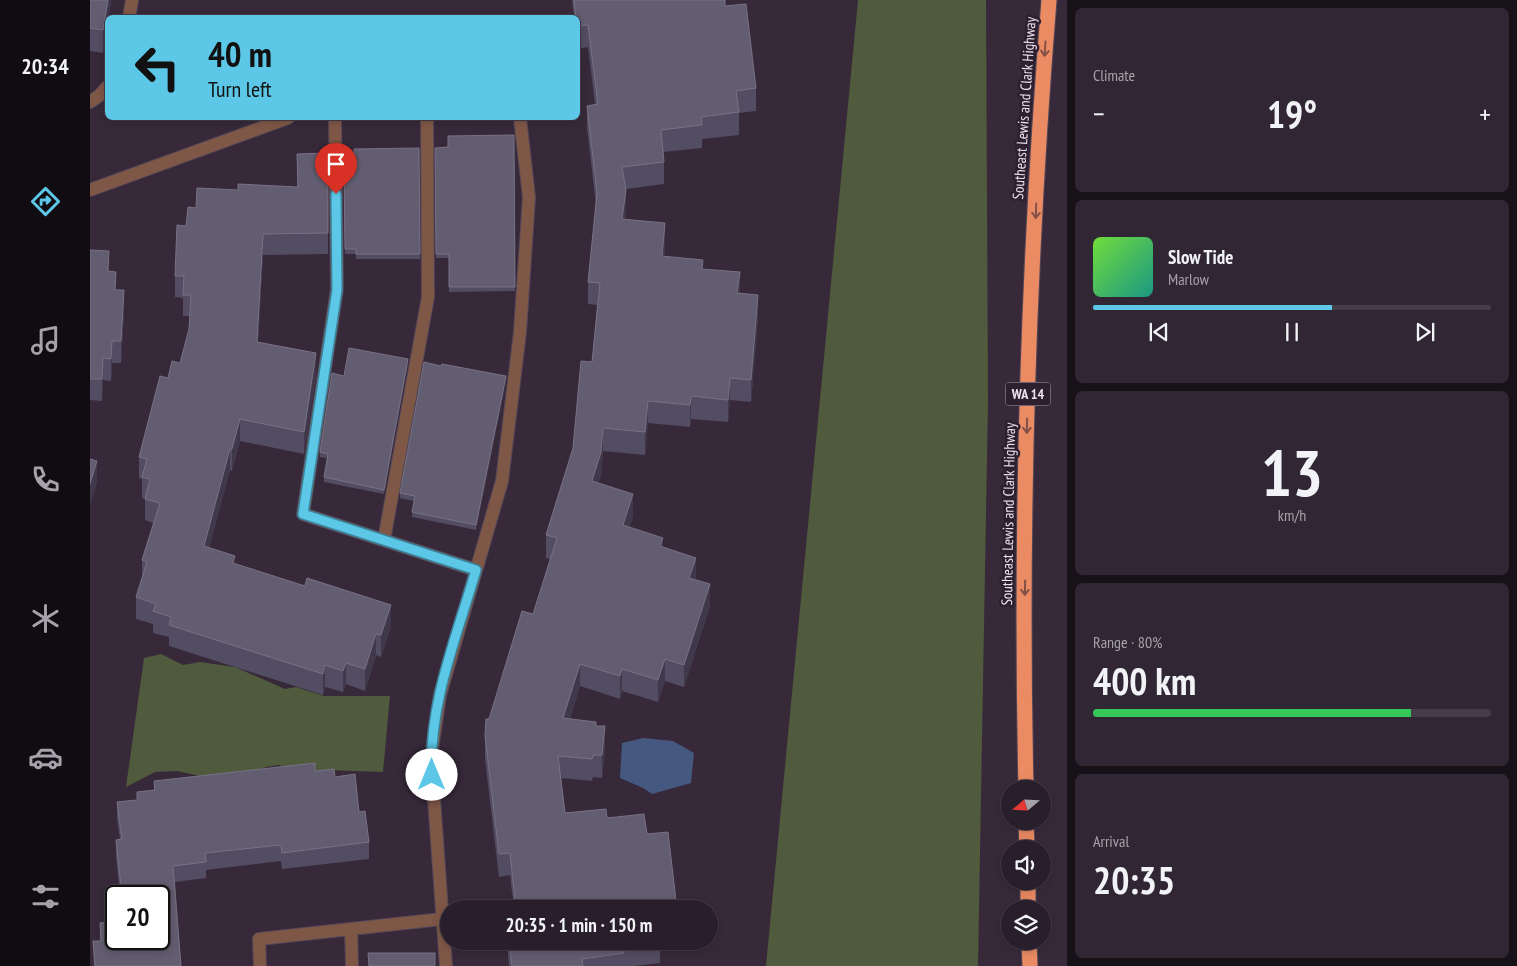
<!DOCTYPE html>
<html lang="en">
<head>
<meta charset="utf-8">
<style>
	:root { --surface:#291f2c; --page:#312734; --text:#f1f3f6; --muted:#a5a2a9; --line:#453d48; --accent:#5dc7e8 }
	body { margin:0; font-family:"PT Sans Narrow",sans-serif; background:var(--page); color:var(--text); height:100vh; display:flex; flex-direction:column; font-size:19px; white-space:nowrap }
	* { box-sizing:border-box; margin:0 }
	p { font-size:16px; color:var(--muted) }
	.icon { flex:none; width:28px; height:28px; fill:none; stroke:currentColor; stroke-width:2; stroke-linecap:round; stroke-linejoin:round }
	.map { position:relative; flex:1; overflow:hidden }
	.details { display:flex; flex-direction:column; gap:8px; padding:8px; background:#171118; width:450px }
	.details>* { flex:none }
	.guide { position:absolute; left:15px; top:15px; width:475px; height:105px; border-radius:8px; box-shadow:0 2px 8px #0003,0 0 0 1px var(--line); background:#5dc7e8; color:#111; overflow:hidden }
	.needle { width:32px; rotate:251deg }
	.fabs { position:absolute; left:911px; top:780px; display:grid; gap:10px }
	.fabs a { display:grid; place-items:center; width:50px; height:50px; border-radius:50%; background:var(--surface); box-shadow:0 2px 8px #0003,0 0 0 1px var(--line); font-size:25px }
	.speed { position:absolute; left:15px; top:885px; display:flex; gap:10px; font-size:25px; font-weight:700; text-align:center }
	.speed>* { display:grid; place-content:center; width:65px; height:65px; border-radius:50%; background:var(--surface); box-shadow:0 2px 8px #0003,0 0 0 1px var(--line); line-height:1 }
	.speed .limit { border:2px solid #111; border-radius:8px; background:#fff; color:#111 }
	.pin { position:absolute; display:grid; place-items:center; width:42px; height:42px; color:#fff; margin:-51px -21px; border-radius:50% 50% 50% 0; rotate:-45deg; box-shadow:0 0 5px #0007 }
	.pin .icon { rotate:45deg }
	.me { position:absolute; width:55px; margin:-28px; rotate:0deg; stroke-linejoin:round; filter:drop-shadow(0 0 4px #0008) }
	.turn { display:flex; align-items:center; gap:18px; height:105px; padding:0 20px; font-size:22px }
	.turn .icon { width:65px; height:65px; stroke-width:2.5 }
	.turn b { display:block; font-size:35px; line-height:42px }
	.big { font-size:38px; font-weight:600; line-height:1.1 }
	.details .tile { flex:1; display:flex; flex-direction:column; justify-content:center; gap:8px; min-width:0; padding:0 18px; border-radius:8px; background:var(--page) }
	.details .dial { align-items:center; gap:0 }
	.dial b { font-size:65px; line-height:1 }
	.song { display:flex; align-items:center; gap:15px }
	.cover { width:60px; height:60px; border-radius:8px; background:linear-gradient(135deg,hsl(100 70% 55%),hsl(170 70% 35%)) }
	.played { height:5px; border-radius:2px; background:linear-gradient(90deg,var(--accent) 60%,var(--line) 60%) }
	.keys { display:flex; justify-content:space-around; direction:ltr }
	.heat { display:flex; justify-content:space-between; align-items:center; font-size:28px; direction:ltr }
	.charge { height:8px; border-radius:4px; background:linear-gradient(90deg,#34c759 80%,var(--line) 0) }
	.trip { position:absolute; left:350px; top:900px; width:278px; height:50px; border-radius:25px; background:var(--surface); box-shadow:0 2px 8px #0003,0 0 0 1px var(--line); font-weight:600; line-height:50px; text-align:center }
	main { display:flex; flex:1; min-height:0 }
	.menu { display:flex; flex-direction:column; width:90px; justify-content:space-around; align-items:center; background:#100c12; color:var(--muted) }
	.menu .icon { width:35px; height:35px }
	.menu .selected { color:var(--accent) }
	.menu b { font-size:22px; color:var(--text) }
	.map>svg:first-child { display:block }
	.green { fill:#4f5b3c }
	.water { fill:#445880 }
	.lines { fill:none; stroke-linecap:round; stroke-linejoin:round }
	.lane-casing { stroke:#544757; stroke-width:14 }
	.highway-casing { stroke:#544757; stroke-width:17 }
	.lane { stroke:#7f5747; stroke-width:12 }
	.highway { stroke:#eb8b63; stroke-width:15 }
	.wall { fill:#524d62 }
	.shaded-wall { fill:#40384b }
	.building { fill:#625d70; stroke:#787284 }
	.oneway { stroke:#825046 }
	.route-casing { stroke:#3c8197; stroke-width:12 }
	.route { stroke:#5dc7e8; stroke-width:9 }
	.labels { text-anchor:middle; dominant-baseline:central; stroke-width:5; stroke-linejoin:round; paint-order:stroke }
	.shield { fill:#2d1f2f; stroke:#b2a8b4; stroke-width:1 }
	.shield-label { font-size:14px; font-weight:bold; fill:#ebe2ed }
	.street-label { font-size:15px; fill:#ebe2ed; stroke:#2d1f2f }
</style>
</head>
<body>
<main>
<nav class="menu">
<b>20:34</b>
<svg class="icon selected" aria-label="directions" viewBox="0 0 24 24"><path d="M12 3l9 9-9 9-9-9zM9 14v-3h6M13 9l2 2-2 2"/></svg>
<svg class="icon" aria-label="music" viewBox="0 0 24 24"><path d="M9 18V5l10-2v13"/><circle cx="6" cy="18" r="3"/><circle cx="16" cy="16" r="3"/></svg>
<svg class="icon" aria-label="phone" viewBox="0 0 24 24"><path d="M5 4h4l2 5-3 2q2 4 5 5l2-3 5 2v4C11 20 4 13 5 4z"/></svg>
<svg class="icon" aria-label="climate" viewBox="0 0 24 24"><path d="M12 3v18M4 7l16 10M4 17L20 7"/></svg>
<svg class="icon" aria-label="car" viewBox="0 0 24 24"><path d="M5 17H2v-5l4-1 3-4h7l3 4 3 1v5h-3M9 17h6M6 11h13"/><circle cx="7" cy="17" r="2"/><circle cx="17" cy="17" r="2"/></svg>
<svg class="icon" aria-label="filters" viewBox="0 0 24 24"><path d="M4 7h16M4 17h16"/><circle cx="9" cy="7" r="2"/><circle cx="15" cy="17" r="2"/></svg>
</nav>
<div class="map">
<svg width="977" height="966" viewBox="0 0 977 966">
	<rect width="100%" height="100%" fill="#37293a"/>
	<path class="green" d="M768,0H896L898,401L888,966H676Z
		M71,654L93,665L110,662L145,667L195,689L206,687L234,696H300L293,772L236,770L202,772L189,765L176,767L145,777L119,778L87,771L65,772L36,787L54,658Z"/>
	<path class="water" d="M553,738L583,741L604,753L601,783L562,794L553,788L530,778L532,743Z"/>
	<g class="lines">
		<g class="lane-casing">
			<path id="lane" d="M39,18L42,0
				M0,102L9,96L18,86
				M245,118L247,289L213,514L386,570
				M0,190L198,118
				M294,540L338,297L337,118
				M261,929L262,966
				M170,966L169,939L352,919
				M356,966L341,757L350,695L412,481L430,332L439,197L430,118"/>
		</g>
		<g class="highway-casing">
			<path id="highway" d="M936,789C930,526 938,262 959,0
				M936,821L937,849
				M938,881V909
				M939,941L940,966"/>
		</g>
		<use href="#lane" class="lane"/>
		<use href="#highway" class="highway"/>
	</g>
	<path class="wall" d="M0,0H21L13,53L0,51Z
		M482,0H635V6L666,88V111L649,113V135L612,139V148L573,152L574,162V184L536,189V212L535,219L575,246L574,256L613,269L650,294L668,318L661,402L640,400L638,422L601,419L600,427L558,423L555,455L513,451L511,475L508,483L543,516L539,527L573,547L606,580L620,606L594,687L575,681L568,702L532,691L530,699L490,686L480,719L506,726L515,749L512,778L503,777L502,781L471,778L475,813L517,818L557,834L587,909H424L420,875L409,877L395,759V736L399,719L443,614L460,559L456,558V535L483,448L502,362L507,305L498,304V282L506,205L497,128V106L505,104L498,47L488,49V18H484Z
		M424,135L425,291L359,292V258H346L345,148L358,147Z
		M329,148L330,259H266V254H255L254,169H264Z
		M238,153V254L173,255L168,342L226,375L214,454L150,441L142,471L140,470L119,548L145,564L301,626L291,657L286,655L275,691L256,684L253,692L235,687L233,695L79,646V637L63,633V624L46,619V597L52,578V560L63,523L55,520V499L52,498V479L49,478V457L78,378L90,363L99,329L100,316H93V298L85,297V276L96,226L106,208L148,190L207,187V154Z
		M0,250L19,271L34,312L31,363H22L21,381L13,380L12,401L0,400Z
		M318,364L294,494L234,482V477L238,458L230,457V452Z
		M416,381L386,530L322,517V512L324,501L310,498V493Z
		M225,771L245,777L269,812L279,842V859L192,869L191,861L116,870V878L85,882L91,966H4L3,941H10V923L17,922V901L69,896H30L26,856V840L30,839L27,819V802L47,800V792L64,790V781Z
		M418,941H570V963L544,966H419L418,956Z"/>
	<path class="shaded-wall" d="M18,0H21L18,18V24L13,53V30Z
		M536,190V212L532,242V219Z
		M575,223V246L572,278V256Z
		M173,234V255L167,363V342Z
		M650,272V295L647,293Z
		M34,290V312L31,363V341Z
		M668,295V318L661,402V380Z
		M22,341V363L21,381V359Z
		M226,353V375L214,454V432Z
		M13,358V380L12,401V379Z
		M318,359V364L294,494V490Z
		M416,376V381L386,530V525Z
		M640,378V400L638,422V400Z
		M601,396V419L600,427V405Z
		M558,401V423L555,455V432Z
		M150,419V441L142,471V449Z
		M513,428V451L511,475L502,504V481Z
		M140,449V470L114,567V546Z
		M7,461V483L0,506V484Z
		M543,494V516L533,548V525Z
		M573,538V560L570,546Z
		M606,558V580L599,578Z
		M620,584V606L594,687V665Z
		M301,605V626L291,657V635Z
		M286,634V655L275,691V669Z
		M575,659V681L568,702V680Z
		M256,663V684L253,692V671Z
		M490,664V686L473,741V718Z
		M235,665V687L233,695V674Z
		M532,669V691L530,699V676Z
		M515,726V749L512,778V755Z"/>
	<path class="building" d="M0,0H18L13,30L0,28Z
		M484,0H635V6L656,4L666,88L646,91L649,112L611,117L612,125L571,130L574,162L532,167L536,190L532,219L575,223L572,256L613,260L612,269L650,272L647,293L668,295L661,380L640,378L638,400L601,396L600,405L558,401L555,432L513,428L511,452L502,481L543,494L533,525L573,538L570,546L606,558L599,578L620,584L594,665L575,659L568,680L532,669L530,676L490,664L473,718L506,722V726H515L512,755H503L502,759L468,756L475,813L516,809L517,818L554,814L557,834L578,832L587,909H426L420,853L409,854L395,736L396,719H399L432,611L443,614L467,538L456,535L483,448L491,361L502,362L510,283L498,282L507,193L497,106L508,104L498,25L488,26V18H486Z
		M424,135L425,287H359V254H346L345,148L358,147V136Z
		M329,148L330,254H266V249H255L254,169H264V149Z
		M238,153V233L173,234L167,342L226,353L214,432L150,419L142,449H140L114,546L145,556L143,563L215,586L217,578L301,605L291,635L286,634L275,669L256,663L253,671L235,665L233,674L79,625L81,617L63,611L66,604L46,597L57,562L52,560L70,503L55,499L60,479L52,477L57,459L49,457L70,376L78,378L82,361L90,363L99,329L101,295H93L94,276H85L87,225L96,226L98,207L106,208L107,188L148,190V184L208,187L207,154Z
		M0,250L19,251L18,271L26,272L25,290H34L31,341H22L21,359L13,358L12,379H0Z
		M259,348L318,359L294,490L234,477L238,454L230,452L242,373L254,376Z
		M334,362L351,366L352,364L416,376L386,525L322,512L325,496L310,493Z
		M0,459L7,461L0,484Z
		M225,763V771L244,769L245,777L265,774L269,812L275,811L279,842L192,853L191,845L115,853L116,862L83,866L91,966H5L3,941H11L10,923L18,922L17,901H26V939H69V896H32L26,840L32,839L27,802L47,800V792L65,790L64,781Z
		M419,941H563L533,945L534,953L492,959L493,966H422Z
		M278,953H345V966H279Z"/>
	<defs><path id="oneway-shaft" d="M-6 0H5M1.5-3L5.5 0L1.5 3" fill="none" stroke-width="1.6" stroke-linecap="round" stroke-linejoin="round" transform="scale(1.25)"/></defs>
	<g class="oneway">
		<use href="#oneway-shaft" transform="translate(955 49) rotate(94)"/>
		<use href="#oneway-shaft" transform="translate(946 211) rotate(92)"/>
		<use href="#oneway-shaft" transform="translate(937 426) rotate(91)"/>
		<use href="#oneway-shaft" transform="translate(935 588) rotate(91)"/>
	</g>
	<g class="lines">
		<g class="route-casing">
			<path id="route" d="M246,194L247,290L213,514L386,570C367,636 338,705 342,775"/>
		</g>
		<use href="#route" class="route"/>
	</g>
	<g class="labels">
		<rect class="shield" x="915.5" y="382.5" width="45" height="23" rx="4"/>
		<g class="shield-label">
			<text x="938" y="394">WA 14</text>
		</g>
		<g class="street-label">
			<text transform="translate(934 108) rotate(-86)">Southeast Lewis and Clark Highway</text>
			<text transform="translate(918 514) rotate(-89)">Southeast Lewis and Clark Highway</text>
		</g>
	</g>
</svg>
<div class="fabs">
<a><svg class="needle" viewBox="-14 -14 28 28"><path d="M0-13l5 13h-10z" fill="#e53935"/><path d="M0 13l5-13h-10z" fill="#a5a2a9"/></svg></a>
<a><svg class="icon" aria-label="sound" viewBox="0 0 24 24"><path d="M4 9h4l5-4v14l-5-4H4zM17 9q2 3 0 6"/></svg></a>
<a><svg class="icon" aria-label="layers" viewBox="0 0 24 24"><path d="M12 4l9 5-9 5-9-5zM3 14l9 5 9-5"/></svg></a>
</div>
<div class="speed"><div class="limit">20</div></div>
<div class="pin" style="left:246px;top:194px;background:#d93025"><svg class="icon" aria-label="arrive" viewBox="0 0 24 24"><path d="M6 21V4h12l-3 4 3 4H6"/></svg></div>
<svg class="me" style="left:342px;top:775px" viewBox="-20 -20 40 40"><circle r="19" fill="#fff"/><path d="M0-13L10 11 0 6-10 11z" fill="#5dc7e8"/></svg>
<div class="trip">20:35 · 1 min · 150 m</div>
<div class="guide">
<div class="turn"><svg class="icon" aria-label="left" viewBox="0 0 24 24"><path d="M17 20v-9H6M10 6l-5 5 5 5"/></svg><div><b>40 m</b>Turn left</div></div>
</div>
</div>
<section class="details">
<div class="tile"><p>Climate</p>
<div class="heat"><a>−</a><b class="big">19°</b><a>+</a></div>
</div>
<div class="tile">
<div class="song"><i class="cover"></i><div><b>Slow Tide</b><p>Marlow</p></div></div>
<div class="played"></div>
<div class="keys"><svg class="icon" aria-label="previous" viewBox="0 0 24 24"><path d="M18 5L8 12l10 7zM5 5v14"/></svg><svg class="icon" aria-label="pause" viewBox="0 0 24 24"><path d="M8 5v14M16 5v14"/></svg><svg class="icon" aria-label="next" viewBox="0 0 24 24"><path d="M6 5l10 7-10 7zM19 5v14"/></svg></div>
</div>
<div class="tile dial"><b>13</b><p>km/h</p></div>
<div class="tile"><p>Range · 80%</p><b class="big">400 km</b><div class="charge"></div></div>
<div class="tile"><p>Arrival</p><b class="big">20:35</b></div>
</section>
</main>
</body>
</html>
